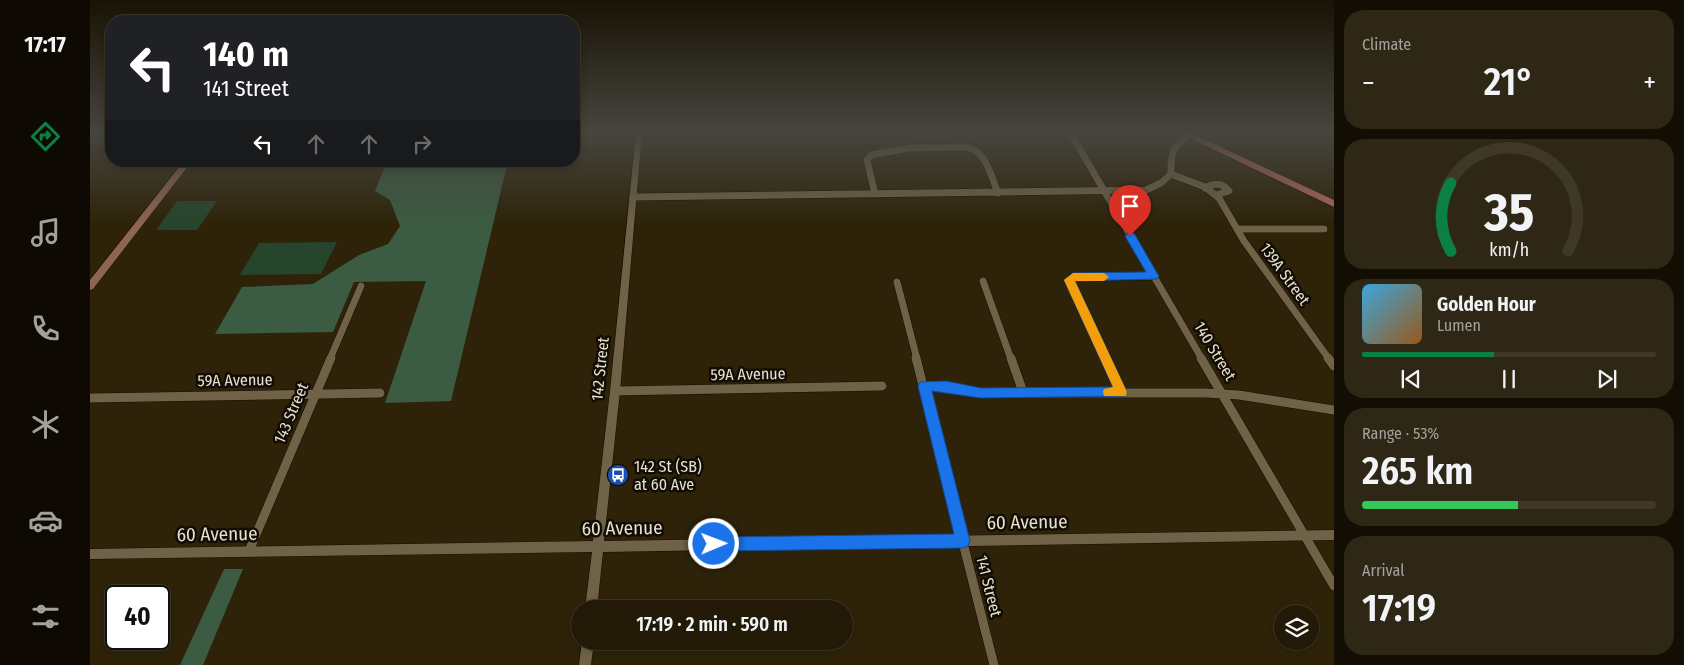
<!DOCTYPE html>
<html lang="en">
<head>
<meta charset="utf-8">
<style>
	:root { --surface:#221a07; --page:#2e2715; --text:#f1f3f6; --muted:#a2a19b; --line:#3f3828; --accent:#0b8043 }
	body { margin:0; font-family:"Fira Sans Condensed",sans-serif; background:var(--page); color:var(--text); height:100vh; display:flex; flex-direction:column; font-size:19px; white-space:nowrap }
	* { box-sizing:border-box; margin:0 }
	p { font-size:16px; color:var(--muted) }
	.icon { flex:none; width:28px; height:28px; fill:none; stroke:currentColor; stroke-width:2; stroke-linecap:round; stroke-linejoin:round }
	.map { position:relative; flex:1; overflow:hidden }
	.drawer { display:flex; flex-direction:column; gap:10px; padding:10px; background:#130e04; width:350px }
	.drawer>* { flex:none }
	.hud { position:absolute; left:15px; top:15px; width:475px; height:152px; border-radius:20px; box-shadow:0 2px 8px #0003,0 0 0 1px var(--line); background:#202124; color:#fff; overflow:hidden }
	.fabs { position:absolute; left:1184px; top:605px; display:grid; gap:10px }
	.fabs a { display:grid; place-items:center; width:45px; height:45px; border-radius:50%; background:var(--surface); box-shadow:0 2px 8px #0003,0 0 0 1px var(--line); font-size:25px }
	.speed { position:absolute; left:15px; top:585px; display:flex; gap:10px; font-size:25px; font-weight:700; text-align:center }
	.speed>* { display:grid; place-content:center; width:65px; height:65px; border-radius:50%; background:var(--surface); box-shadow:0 2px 8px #0003,0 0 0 1px var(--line); line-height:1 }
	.speed .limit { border:2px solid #111; border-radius:8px; background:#fff; color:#111 }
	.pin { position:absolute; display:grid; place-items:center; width:42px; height:42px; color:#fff; margin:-51px -21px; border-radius:50% 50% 50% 0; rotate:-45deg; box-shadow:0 0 5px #0007 }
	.pin .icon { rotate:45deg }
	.me { position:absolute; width:55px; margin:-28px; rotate:89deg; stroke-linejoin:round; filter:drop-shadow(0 0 4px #0008) }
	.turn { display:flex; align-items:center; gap:18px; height:105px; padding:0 15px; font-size:22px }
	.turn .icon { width:65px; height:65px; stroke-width:2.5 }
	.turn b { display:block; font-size:35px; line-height:42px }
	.lanes { display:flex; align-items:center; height:48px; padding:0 15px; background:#0003; justify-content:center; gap:25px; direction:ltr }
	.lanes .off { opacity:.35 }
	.big { font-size:38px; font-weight:600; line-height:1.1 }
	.drawer .tile { flex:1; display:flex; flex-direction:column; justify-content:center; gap:8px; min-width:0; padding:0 18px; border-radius:20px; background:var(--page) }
	.drawer .dial { align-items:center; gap:0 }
	.dial svg { height:130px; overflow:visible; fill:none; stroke:var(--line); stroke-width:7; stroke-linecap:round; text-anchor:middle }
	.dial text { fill:var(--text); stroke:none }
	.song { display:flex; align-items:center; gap:15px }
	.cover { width:60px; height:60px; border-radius:8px; background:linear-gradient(135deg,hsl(200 70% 55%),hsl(30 70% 35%)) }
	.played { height:5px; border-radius:2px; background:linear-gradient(90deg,var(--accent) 45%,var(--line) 45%) }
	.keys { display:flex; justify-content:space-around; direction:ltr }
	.heat { display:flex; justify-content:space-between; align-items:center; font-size:28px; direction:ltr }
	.charge { height:8px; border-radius:4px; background:linear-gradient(90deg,#34c759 53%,var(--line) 0) }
	.trip { position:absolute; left:481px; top:600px; width:282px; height:50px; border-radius:25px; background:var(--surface); box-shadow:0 2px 8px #0003,0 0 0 1px var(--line); font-weight:600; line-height:50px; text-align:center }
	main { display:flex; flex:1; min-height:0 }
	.tab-bar { display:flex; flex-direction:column; width:90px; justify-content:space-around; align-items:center; background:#0e0a03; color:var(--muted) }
	.tab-bar .icon { width:35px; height:35px }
	.tab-bar .selected { color:var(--accent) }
	.tab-bar b { font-size:22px; color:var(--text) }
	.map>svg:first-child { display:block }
	.green { fill:#27442d }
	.forest { fill:#3b5c42 }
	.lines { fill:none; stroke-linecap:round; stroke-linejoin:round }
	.minor-far1-casing { stroke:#160c00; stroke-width:8 }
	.minor-casing { stroke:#160c00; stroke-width:10 }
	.tertiary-casing { stroke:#160c00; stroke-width:1 }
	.secondary-casing { stroke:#160c00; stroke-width:1 }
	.primary-casing { stroke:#160c00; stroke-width:1 }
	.minor-far1 { stroke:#6f6247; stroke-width:7 }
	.minor { stroke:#6f6247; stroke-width:9 }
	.tertiary { fill:#6f6247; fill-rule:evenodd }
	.secondary { fill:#8e6550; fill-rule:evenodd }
	.primary { fill:#ad675a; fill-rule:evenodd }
	.route { fill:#1a73e8; stroke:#114b97 }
	.slow { fill:#f59e0b }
	.labels { text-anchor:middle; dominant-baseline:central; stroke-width:5; stroke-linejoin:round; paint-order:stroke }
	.street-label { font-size:16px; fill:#e7e0d1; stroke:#120d04 }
	.poi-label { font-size:16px; fill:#e7e0d1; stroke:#120d04; text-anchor:start }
	.near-street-label { font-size:19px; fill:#e7e0d1; stroke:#120d04 }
</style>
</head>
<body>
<main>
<nav class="tab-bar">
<b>17:17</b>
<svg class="icon selected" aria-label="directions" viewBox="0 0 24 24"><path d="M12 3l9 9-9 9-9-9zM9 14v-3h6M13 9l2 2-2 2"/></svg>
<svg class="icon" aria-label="music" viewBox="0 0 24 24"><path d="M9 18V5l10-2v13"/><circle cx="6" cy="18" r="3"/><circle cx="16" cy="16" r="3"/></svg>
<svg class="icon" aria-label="phone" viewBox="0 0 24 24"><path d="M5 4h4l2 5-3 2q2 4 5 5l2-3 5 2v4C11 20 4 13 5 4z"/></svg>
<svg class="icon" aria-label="climate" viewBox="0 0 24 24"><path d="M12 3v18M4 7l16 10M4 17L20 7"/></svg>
<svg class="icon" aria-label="car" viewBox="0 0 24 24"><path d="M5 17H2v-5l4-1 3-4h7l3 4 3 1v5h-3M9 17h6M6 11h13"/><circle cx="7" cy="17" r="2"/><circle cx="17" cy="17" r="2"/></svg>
<svg class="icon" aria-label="filters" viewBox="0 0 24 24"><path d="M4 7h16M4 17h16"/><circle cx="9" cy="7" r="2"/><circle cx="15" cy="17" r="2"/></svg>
</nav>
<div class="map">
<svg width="1244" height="665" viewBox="0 0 1244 665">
	<rect width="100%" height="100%" fill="#2e2309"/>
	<path class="green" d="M87,201H127L107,230H66Z
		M247,242L231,274L150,275L169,243Z"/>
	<path class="forest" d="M297,161H418L361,401L295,403L336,281L264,282L243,332L125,334L152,287L223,284L269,255L298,244L310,226L300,200L285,191Z
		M134,569H153L113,665H90Z"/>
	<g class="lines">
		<g class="minor-far1-casing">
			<path id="minor-far1" d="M980,132L1112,359
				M1081,174L1115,187L1129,198L1154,241L1239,359
				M1115,188C1124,183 1132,182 1139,191L1126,195
				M785,194L777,160L781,155L820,148L876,147C896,150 901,176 908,193
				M543,197L1056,190L1071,183L1081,174C1080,151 1084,145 1103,132
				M1147,229H1234
				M893,281L921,359
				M807,282L827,359
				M240,359L271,286
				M1016,359L979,280L983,277L1064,276"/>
		</g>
		<g class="minor-casing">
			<path id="minor" d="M826,358L904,665
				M921,358L933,392
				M1015,358L1031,392
				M1111,358L1244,586
				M1238,358L1244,366
				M834,386H856L891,393H1116L1149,395L1244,410
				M525,391L792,386
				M0,398L290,393
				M159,551L241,358"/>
		</g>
		<g class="tertiary-casing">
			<path id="tertiary" d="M0,132H21V135H0Z
				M546,132H552L530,391L514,541L1244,530V540L513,552L507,609H495L502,552L0,559V549L503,541L520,391Z
				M492,641H504L501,665H489Z"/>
		</g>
		<g class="secondary-casing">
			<path id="secondary" d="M94,161H102L3,289L0,290V280Z"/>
		</g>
		<g class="primary-casing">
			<path id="primary" d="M1087,132H1099L1244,200V207Z"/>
		</g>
		<use href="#minor-far1" class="minor-far1"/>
		<use href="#minor" class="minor"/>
		<use href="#tertiary" class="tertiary"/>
		<use href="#secondary" class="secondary"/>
		<use href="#primary" class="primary"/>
	</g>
	<linearGradient id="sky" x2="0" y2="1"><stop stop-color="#191305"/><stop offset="0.59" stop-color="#46453e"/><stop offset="1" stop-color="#46453e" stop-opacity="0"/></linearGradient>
	<rect width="1244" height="225" fill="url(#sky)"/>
	<path class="route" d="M1040,232L1044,233L1067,273L1069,276L1067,279L985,281L1037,392L1036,396L891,398L842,391L880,541L878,546L873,548L624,551L619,549L617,544L619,539L624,537L864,534L828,386L830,382L856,381L891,388L1023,387L974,280L983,273L1056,272L1035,236Z"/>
	<path class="slow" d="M983,273H1014L1019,277L1014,281H985L1037,392L1036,396H1014L1013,392L1014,389L1023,387L974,280Z"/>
	<defs>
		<g id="bus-disc" transform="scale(1.125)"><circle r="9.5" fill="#1a4fb4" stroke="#120d04"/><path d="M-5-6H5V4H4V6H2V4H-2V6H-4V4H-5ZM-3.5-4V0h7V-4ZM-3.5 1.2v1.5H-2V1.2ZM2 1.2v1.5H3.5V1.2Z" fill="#fff"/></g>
	</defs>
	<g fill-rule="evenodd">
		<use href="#bus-disc" x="528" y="475"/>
	</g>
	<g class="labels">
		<g class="street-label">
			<text transform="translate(1195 274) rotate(54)">139A Street</text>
			<text transform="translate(1125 351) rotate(59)">140 Street</text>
			<text transform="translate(510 369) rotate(-84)">142 Street</text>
			<text transform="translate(658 374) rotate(-1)">59A Avenue</text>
			<text transform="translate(145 380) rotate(-1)">59A Avenue</text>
			<text transform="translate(201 413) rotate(-67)">143 Street</text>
			<text transform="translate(899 586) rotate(76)">141 Street</text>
		</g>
		<g class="poi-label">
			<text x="544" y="466">142 St (SB)<tspan x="544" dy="18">at 60 Ave</tspan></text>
		</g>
		<g class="near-street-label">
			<text transform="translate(937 522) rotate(-1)">60 Avenue</text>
			<text transform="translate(532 528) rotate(-1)">60 Avenue</text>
			<text transform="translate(127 534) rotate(-1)">60 Avenue</text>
		</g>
	</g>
</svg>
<div class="fabs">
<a><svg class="icon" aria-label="layers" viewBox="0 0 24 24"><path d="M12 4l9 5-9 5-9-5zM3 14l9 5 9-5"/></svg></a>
</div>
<div class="speed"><div class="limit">40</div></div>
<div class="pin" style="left:1040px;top:236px;background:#d93025"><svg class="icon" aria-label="arrive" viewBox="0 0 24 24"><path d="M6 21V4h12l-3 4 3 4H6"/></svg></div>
<svg class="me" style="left:624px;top:544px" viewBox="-20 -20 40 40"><circle r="17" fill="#1a73e8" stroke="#fff" stroke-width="3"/><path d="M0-11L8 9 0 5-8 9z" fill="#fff"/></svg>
<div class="trip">17:19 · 2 min · 590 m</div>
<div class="hud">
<div class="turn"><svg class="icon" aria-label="left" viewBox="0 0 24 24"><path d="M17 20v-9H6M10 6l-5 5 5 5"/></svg><div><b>140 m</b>141 Street</div></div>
<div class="lanes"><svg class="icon" aria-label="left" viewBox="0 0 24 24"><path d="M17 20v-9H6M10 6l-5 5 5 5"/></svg><svg class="icon off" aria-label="ahead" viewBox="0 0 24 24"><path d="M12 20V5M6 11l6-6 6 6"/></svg><svg class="icon off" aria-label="ahead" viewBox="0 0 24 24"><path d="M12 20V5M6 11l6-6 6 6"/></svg><svg class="icon off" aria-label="right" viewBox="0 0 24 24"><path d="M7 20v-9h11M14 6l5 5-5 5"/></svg></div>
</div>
</div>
<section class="drawer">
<div class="tile"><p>Climate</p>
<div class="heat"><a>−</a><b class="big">21°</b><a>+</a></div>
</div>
<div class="tile dial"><svg viewBox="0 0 100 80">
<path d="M14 69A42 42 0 1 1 86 69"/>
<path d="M14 69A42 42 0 0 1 14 27" stroke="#0b8043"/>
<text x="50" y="56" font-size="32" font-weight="700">35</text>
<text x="50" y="72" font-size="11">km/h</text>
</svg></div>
<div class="tile">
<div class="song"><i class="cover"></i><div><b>Golden Hour</b><p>Lumen</p></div></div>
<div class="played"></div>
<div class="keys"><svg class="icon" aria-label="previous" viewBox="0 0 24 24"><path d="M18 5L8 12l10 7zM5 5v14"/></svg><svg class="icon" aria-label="pause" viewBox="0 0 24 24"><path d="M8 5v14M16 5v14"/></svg><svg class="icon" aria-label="next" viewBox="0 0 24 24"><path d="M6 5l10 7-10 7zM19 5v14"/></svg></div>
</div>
<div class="tile"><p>Range · 53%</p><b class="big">265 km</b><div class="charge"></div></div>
<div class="tile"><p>Arrival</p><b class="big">17:19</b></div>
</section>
</main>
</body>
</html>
